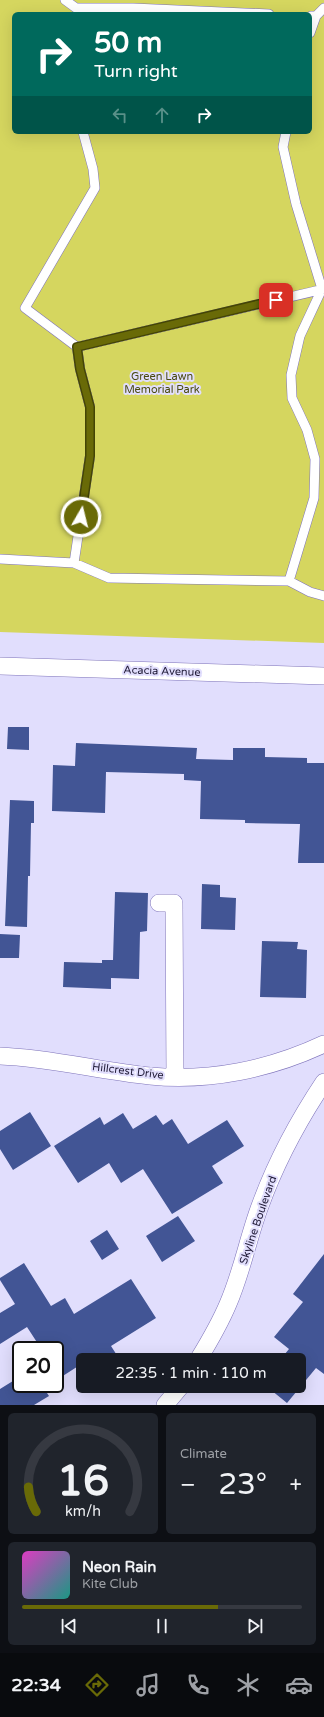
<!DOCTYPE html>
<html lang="en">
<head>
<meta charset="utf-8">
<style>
	:root { --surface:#171b24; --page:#20242c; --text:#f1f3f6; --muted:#9ea1a6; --line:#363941; --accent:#696a07 }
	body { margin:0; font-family:"Varela Round",sans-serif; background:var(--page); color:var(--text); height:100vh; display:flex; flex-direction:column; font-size:15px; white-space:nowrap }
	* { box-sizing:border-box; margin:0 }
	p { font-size:13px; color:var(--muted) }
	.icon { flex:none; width:22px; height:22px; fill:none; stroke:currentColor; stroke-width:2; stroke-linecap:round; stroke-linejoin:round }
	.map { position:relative; height:1405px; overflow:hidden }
	.sheet { display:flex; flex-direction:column; gap:8px; padding:8px; background:#0d0f14; flex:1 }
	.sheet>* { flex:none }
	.hud { position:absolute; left:12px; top:12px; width:300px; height:122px; border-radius:6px; box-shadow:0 4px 16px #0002; background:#00695c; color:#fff; overflow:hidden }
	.speed { position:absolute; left:12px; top:1341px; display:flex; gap:8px; font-size:20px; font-weight:700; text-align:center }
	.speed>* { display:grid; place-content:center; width:52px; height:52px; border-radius:50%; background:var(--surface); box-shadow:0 4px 16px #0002; line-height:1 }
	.speed .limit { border:2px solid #111; border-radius:6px; background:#fff; color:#111 }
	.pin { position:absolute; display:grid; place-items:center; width:34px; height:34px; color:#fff; margin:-17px; border-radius:8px; box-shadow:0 2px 6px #0006 }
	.me { position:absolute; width:44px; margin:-22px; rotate:8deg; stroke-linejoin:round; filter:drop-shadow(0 0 3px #0008) }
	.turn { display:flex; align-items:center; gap:14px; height:84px; padding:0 16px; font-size:18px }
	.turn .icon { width:52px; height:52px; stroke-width:2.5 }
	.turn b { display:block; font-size:28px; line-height:34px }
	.lanes { display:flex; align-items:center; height:38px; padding:0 16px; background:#0003; justify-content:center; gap:20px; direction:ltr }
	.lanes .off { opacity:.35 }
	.big { font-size:30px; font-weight:600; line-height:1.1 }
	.sheet .tile { flex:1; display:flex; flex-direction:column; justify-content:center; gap:6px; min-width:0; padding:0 14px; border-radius:6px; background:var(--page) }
	.sheet .dial { align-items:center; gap:0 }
	.dial svg { height:104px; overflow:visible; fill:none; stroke:var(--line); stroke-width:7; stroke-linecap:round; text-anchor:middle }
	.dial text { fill:var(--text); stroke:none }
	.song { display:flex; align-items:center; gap:12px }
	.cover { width:48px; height:48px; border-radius:6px; background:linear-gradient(135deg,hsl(310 70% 55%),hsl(170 70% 35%)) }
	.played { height:4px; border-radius:2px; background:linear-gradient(90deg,var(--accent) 70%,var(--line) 70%) }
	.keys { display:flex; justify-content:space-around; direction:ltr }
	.heat { display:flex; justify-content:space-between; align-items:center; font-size:22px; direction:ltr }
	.sheet .tiles { flex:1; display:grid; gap:8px; grid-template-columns:1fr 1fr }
	.tile:last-child { grid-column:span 2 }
	.trip { position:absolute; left:76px; top:1353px; width:230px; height:40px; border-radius:6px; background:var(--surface); box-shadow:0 4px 16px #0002; font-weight:600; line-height:40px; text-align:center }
	.dock { display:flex; height:64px; justify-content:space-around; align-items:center; background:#090b0e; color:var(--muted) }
	.dock .icon { width:28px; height:28px }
	.dock .on { color:var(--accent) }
	.dock b { font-size:18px; color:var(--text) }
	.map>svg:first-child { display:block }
	.green { fill:#d5d65f; fill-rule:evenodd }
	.building { fill:#425595 }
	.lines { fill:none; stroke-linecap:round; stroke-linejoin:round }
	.service-casing { stroke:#7e73ba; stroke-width:10 }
	.minor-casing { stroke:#7e73ba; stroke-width:18 }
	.service { stroke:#fff; stroke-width:9 }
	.minor { stroke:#fff; stroke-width:17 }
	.route-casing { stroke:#444505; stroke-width:10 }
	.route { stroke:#696a07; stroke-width:7 }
	.labels { text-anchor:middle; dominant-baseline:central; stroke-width:4; stroke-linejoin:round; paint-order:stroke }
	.park-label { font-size:11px; fill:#494a10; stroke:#e1defd }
	.street-label { font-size:11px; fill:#201b37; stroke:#e1defd }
</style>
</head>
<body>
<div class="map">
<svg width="324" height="1405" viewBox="0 0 324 1405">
	<rect width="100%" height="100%" fill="#e1defd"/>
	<path class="green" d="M0,0H324V643L0,632ZM14,14H310V132H14Z"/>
	<path class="building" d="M8,727H29V750L7,749Z
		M76,743L197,748L196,759L233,760V748H265V757L307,758V763H324V863H298L300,824L245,823V820L200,819L201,781L184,780V774L106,772L105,813L52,811L53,765L75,766Z
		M10,800L34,801V823H31L30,876H28L27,927L5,926Z
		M202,884L220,885V897L236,898L235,930L201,929Z
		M115,892L148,893L147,931L140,932L139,979L111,978V989L63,987L64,962L102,963V960H113Z
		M0,934L20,935L19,958H0Z
		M262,941L298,942L297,949L307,950L306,998L260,997Z
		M30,1112L51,1146L13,1170L0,1149V1131Z
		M123,1113L133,1129L156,1115L163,1125L172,1119L188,1144L227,1120L244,1146L212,1166L223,1183L172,1214L143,1169L121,1183L109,1163L78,1183L54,1146L100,1117L104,1125Z
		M178,1216L195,1241L162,1262L146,1236Z
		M107,1230L119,1249L102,1260L90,1241Z
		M324,1254V1374L316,1368L287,1403L266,1386H299V1360H280L289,1349L274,1337L303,1302L293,1294Z
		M24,1263L51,1306L65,1298L74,1314L131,1279L156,1318L111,1346L120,1360H83V1363L55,1381V1350H42L27,1327L0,1344V1313L15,1304L0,1280V1278Z
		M21,1376V1384H41L49,1396L34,1405H0V1389Z"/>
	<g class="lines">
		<g class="service-casing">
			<path id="service" d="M65,0L76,8H133L269,14
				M311,16H316L324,8
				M310,33L316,16
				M286,132L283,147L296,204L322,289L300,336L291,375L292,398L307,430L315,459L314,498L289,581
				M77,347L324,289
				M0,559L74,563L109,578L289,581L310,592L324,596
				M74,563L90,456V407L80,369L77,347L25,308L95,188L93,169L83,132"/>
		</g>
		<g class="minor-casing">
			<path id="minor" d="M0,666L324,676
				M159,903H174L175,1077
				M0,1056C51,1058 100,1071 150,1076C209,1082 271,1069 324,1044
				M198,1360C209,1342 220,1323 228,1304C242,1272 248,1238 260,1206C276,1162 298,1121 324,1082
				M165,1405L181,1386"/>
		</g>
		<use href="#service" class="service"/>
		<use href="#minor" class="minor"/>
	</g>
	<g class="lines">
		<g class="route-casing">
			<path id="route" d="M81,517L90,456V407L80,369L77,347L276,300"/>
		</g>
		<use href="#route" class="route"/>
	</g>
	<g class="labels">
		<g class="park-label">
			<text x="162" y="376">Green Lawn<tspan x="162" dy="13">Memorial Park</tspan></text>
		</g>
		<g class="street-label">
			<text transform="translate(162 671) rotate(2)">Acacia Avenue</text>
			<text transform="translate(128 1071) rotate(7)">Hillcrest Drive</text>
			<text transform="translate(258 1220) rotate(-71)">Skyline Boulevard</text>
		</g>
	</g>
</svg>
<div class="speed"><div class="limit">20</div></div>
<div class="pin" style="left:276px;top:300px;background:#d93025"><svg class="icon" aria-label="arrive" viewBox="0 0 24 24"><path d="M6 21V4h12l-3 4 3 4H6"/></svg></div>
<svg class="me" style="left:81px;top:517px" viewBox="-20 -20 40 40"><circle r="17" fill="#696a07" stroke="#fff" stroke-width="3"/><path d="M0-11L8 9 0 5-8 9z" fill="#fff"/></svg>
<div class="trip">22:35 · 1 min · 110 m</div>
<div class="hud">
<div class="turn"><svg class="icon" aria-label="right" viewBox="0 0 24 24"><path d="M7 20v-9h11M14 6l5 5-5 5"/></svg><div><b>50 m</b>Turn right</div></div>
<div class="lanes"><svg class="icon off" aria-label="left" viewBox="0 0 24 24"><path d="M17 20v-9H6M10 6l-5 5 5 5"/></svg><svg class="icon off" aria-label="ahead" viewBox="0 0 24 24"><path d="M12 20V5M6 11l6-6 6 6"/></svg><svg class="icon" aria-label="right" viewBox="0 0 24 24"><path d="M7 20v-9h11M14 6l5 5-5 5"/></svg></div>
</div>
</div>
<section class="sheet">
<div class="tiles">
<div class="tile dial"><svg viewBox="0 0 100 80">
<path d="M14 69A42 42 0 1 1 86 69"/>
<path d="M14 69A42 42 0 0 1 8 50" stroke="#696a07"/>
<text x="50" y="56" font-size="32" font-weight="700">16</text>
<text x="50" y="72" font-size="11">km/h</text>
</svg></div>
<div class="tile"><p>Climate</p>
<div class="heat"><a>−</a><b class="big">23°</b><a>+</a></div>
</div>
<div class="tile">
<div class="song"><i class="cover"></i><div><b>Neon Rain</b><p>Kite Club</p></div></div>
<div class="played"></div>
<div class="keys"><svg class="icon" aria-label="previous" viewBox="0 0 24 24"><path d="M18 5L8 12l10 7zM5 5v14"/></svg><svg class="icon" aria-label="pause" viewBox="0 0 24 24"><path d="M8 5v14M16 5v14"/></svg><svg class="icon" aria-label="next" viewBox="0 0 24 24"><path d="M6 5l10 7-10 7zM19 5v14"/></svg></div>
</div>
</div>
</section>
<nav class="dock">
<b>22:34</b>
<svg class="icon on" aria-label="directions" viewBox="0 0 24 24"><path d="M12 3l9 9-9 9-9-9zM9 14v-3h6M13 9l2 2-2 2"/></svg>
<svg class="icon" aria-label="music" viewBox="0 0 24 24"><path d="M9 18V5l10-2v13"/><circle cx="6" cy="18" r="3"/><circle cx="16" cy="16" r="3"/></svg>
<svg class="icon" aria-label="phone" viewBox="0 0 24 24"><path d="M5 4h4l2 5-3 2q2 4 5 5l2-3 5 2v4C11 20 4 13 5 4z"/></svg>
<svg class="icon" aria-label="climate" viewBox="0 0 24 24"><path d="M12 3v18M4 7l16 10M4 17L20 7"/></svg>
<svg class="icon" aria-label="car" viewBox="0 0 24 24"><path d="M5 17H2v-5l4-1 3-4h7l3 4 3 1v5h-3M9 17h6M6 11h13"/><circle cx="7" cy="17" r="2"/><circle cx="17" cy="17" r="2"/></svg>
</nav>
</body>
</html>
